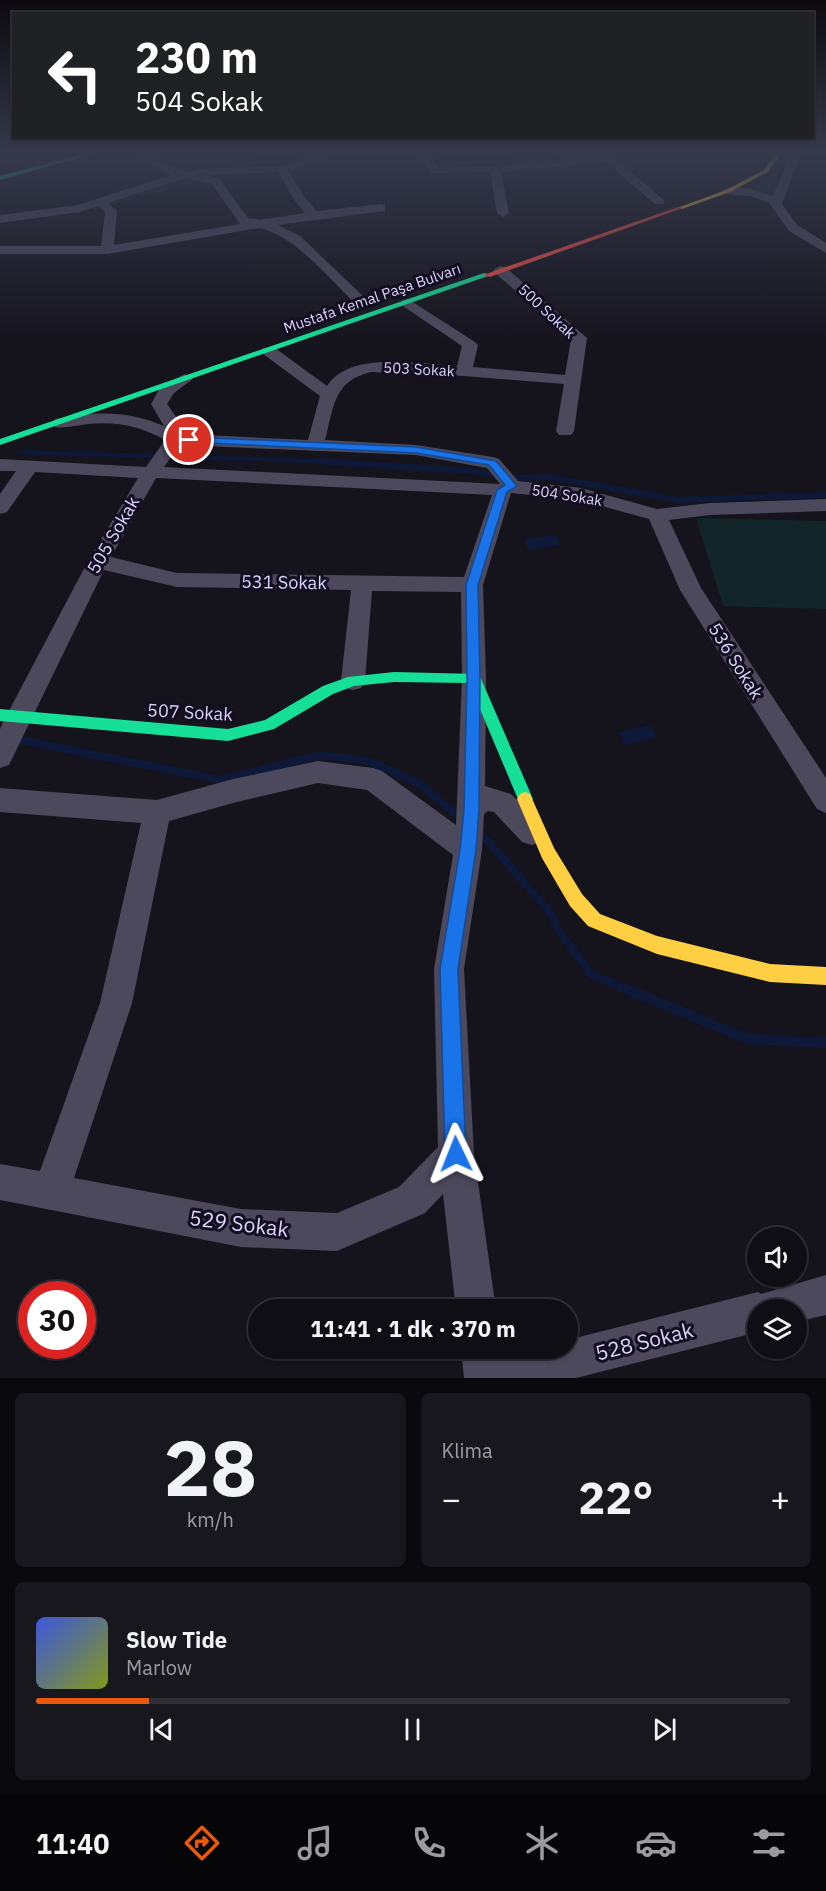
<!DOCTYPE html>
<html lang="tr">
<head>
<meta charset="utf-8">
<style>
	:root { --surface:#100e15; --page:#19171e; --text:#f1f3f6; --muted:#9c9ca0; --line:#302e34; --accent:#ea580c }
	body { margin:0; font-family:"IBM Plex Sans",sans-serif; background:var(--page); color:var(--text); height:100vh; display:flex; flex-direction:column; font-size:22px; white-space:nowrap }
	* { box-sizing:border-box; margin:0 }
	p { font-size:20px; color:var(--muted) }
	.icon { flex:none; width:33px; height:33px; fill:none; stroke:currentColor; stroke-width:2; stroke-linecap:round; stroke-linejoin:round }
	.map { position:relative; height:1378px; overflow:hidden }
	.panel { display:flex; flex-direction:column; gap:15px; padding:15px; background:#09080c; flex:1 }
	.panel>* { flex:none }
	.top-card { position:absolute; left:12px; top:12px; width:802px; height:126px; border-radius:0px; box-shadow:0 2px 4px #0004,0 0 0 2px var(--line); background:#202124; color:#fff; overflow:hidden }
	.buttons { position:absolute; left:747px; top:1227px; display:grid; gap:12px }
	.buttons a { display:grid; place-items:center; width:60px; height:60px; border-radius:50%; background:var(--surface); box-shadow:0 2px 4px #0004,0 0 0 2px var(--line); font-size:30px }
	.speed { position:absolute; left:18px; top:1281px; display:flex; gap:12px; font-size:30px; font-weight:700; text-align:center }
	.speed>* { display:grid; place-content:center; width:78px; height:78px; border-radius:50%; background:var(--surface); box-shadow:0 2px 4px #0004,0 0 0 2px var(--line); line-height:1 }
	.speed .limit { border:9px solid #d22; background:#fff; color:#111 }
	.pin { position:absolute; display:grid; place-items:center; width:51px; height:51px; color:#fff; margin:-26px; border:3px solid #fff; border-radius:50%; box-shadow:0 2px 6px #0007 }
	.me { position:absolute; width:66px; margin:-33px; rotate:358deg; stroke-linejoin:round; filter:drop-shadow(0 0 4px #0008) }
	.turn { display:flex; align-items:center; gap:21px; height:126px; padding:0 24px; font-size:27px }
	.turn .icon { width:78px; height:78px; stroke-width:2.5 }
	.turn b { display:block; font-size:42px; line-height:51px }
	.big { font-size:45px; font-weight:700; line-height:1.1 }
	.panel .widget { flex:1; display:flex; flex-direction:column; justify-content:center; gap:9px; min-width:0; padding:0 21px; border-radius:9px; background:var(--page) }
	.panel .dial { align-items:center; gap:0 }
	.dial b { font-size:78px; line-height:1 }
	.song { display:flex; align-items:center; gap:18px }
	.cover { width:72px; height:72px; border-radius:9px; background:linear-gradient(135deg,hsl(230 70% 55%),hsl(70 70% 35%)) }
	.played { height:6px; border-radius:3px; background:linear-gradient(90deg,var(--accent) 15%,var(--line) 15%) }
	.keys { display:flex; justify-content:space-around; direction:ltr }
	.heat { display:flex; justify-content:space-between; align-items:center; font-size:33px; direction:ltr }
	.panel .tiles { flex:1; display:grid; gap:15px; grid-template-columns:1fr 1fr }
	.widget:last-child { grid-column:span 2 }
	.trip { position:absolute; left:248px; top:1299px; width:330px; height:60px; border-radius:30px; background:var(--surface); box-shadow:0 2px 4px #0004,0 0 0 2px var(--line); font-weight:700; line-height:60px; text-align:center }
	.menu { display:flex; height:96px; justify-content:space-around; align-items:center; background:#060608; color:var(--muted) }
	.menu .icon { width:42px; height:42px }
	.menu .on { color:var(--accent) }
	.menu b { font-size:27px; color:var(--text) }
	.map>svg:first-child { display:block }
	.green { fill:#122528 }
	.water { fill:#0e1838 }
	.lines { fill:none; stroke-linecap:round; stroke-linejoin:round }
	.stream-far3 { stroke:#0e1838; stroke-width:4.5 }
	.stream-far2 { stroke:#0e1838; stroke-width:6 }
	.stream-far1 { stroke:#0e1838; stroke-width:8 }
	.stream { stroke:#0e1838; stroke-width:10 }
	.street { fill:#4c495d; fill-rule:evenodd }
	.fast { fill:#16e098; fill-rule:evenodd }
	.slow { fill:#ffcf43; fill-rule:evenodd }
	.jam { fill:#f24e42; fill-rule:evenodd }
	.route { fill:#1a73e8; stroke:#114b97; stroke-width:1.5 }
	.labels { text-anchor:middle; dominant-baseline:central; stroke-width:6; stroke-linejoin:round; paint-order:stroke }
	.far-street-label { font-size:15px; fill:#dcd2fb; stroke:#140f20 }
	.street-label { font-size:18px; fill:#dcd2fb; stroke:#140f20 }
	.near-street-label { font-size:21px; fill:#dcd2fb; stroke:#140f20 }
</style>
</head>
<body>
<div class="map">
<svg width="826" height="1378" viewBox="0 0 826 1378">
	<rect width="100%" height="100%" fill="#15131c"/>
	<path class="green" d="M780,168L775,199L741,190L762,180Z
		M192,176L205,182L138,196L109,206L102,201Z
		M696,518L826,521V609L723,606Z"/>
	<path class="water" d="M556,535L561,545L528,550L524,539Z
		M650,725L657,737L625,745L618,732Z"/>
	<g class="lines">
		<path class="stream-far3" d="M21,452L347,462"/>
		<path class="stream-far2" d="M317,461L470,471L524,478L548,477L679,500L826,495"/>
		<path class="stream-far1" d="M0,736L221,780L320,755L369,761L420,784L463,820
			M476,831L488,841L549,911L561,934L592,975L624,988"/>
		<path class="stream" d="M621,987L748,1039L826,1043"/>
		<path class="street" d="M132,154C154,154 170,168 191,172L197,169L281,166L317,154H334L288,171L306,199L317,211L381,204L385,205V211L278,225L300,236L367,300L365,303H355C328,278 296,236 259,228L107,254H0V246H101L105,212L98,206L80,212L0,223V215L78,205L171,175ZM278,172L295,201L305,213L259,220L248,218L220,180L207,175ZM185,178L212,184L240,224L114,245L117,211L108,203Z
			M420,154H431L438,168L495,166L610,154L665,201L663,204H655L606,162L501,172L509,213L503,217L497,213L490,172L430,173Z
			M790,154H801L782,204L797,225L826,243V253L789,231L769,203L751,196L728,194L722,191C734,182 759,192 773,196Z
			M500,266L505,267L587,338L574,431L571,435H559L556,431L564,384L464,376L371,372C333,381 334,407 325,440L416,445L493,457L499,459L518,481L581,488L657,509L710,503L826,499V511L710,515L669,520L701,588L826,778V813L817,809L680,590L649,519L580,500L511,493L483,585L486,678L485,786L511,794L542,824L546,833L542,842L532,845L522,842L494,812L488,811L484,814L482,850L464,969L474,1154L496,1310H456L443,1194L425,1213L337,1251L241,1247L0,1200V1164L40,1171L100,1003L141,823L0,812V788L157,800L233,779L318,761L373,768L382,771L456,825L462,678L461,592L372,591L365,681L361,688L353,690L345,688L341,681L351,590L177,587L104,570L9,765L0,768V729L3,722L88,561L138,478L35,472L7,512L0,514V494L16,471H0V459L146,467L165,440C141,426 116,421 88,424C77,425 65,429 55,427L52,423L55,419L61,418C97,411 130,411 164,426L151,404L161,386L185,374L193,379L174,393L167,404L182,425L183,434L308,440L320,396L263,354L261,351L263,348H275L327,386C350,350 420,364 457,366L462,346L403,306L401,303L403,300L408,299L475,342L478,345L473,367L565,375L571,339L495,273L493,270ZM180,445L416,455L487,468L500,484L164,467ZM156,478L492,495L464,577L177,573L111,557ZM318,783L367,790L453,855L434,969L438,1147L399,1187L337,1213L241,1209L74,1178L132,1003L169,821L233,803Z
			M826,1275V1315L796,1322V1310H758V1332L576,1378H464L461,1348H501L502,1356L531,1348H567V1340L758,1292L761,1294Z"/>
		<path class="fast" d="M82,154H93L0,180V176Z
			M484,273L491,275L0,445V439Z
			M394,672L479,674L533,799L530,804L525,806L520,804L469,683L394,682L354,686L333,694L274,729L228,741L0,721V709L228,729L265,720L323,686L348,677Z"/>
		<path class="slow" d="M775,154H781L768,172L730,192L682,209L677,208L726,190L764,170Z
			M525,792L530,794L554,848L582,894L600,914L657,936L770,964L826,967V985L770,982L657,954L588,926L570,906L542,858L517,799L520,794Z"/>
		<path class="jam" d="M678,207L683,208L490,277L483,275Z"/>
	</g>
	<linearGradient id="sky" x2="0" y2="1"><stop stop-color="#0c0a0f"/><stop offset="0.44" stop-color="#35394b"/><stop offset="1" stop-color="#35394b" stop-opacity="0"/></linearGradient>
	<rect width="826" height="347" fill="url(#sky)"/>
	<path class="route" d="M189,437L416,447L496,461L517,486L507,492L478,585L480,678L479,809L476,850L458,969L466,1154L463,1161L456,1164L448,1161L445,1154L440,969L460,850L464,809L467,678L466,585L497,490L505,485L489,465L416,453L186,442L184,440Z"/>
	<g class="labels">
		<g class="far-street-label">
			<text transform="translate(372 298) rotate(-19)">Mustafa Kemal Paşa Bulvarı</text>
			<text transform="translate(547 311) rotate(43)">500 Sokak</text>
			<text transform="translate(419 369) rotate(3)">503 Sokak</text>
			<text transform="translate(567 495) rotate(9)">504 Sokak</text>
		</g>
		<g class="street-label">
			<text transform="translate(113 535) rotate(-60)">505 Sokak</text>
			<text transform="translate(284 582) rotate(1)">531 Sokak</text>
			<text transform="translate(736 661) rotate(58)">536 Sokak</text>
			<text transform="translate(190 712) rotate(3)">507 Sokak</text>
		</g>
		<g class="near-street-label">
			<text transform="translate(239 1223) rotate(7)">529 Sokak</text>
			<text transform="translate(644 1341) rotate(-14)">528 Sokak</text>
		</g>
	</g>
</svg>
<div class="buttons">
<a><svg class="icon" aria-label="sound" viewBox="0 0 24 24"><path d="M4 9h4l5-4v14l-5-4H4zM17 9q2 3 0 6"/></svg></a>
<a><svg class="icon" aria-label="layers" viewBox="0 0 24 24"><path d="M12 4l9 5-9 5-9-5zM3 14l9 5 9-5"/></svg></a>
</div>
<div class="speed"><div class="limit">30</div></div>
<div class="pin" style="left:189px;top:440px;background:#d93025"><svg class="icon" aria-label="arrive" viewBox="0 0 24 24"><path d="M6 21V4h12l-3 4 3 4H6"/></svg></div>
<svg class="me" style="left:456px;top:1154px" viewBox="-20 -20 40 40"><path d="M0-17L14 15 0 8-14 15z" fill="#1a73e8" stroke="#fff" stroke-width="4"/></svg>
<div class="trip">11:41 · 1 dk · 370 m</div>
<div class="top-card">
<div class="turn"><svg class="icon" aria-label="left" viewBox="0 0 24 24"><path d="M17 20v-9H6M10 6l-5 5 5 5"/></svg><div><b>230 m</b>504 Sokak</div></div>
</div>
</div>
<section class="panel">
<div class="tiles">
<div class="widget dial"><b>28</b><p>km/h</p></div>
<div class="widget"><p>Klima</p>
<div class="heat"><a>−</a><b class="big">22°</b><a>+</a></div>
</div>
<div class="widget">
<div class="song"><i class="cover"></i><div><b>Slow Tide</b><p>Marlow</p></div></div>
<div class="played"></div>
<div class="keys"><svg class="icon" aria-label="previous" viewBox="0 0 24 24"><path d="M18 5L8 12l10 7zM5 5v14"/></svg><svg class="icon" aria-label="pause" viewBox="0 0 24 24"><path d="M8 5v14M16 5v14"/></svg><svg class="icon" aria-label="next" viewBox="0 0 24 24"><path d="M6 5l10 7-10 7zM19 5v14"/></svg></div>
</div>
</div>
</section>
<nav class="menu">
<b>11:40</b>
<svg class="icon on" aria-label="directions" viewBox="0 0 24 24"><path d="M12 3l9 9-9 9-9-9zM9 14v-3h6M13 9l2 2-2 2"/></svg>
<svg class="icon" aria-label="music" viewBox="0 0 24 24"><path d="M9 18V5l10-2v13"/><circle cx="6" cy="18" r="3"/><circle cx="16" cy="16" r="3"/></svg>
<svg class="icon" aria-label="phone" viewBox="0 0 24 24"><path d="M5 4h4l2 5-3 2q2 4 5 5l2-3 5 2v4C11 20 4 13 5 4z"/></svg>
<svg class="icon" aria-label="climate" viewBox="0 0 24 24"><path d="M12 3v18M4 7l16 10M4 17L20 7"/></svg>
<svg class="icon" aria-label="car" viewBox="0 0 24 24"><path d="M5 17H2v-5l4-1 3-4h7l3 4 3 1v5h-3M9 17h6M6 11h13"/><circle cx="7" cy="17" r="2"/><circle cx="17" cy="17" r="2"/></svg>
<svg class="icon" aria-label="filters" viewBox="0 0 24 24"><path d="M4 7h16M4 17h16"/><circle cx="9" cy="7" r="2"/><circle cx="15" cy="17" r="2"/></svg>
</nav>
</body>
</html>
